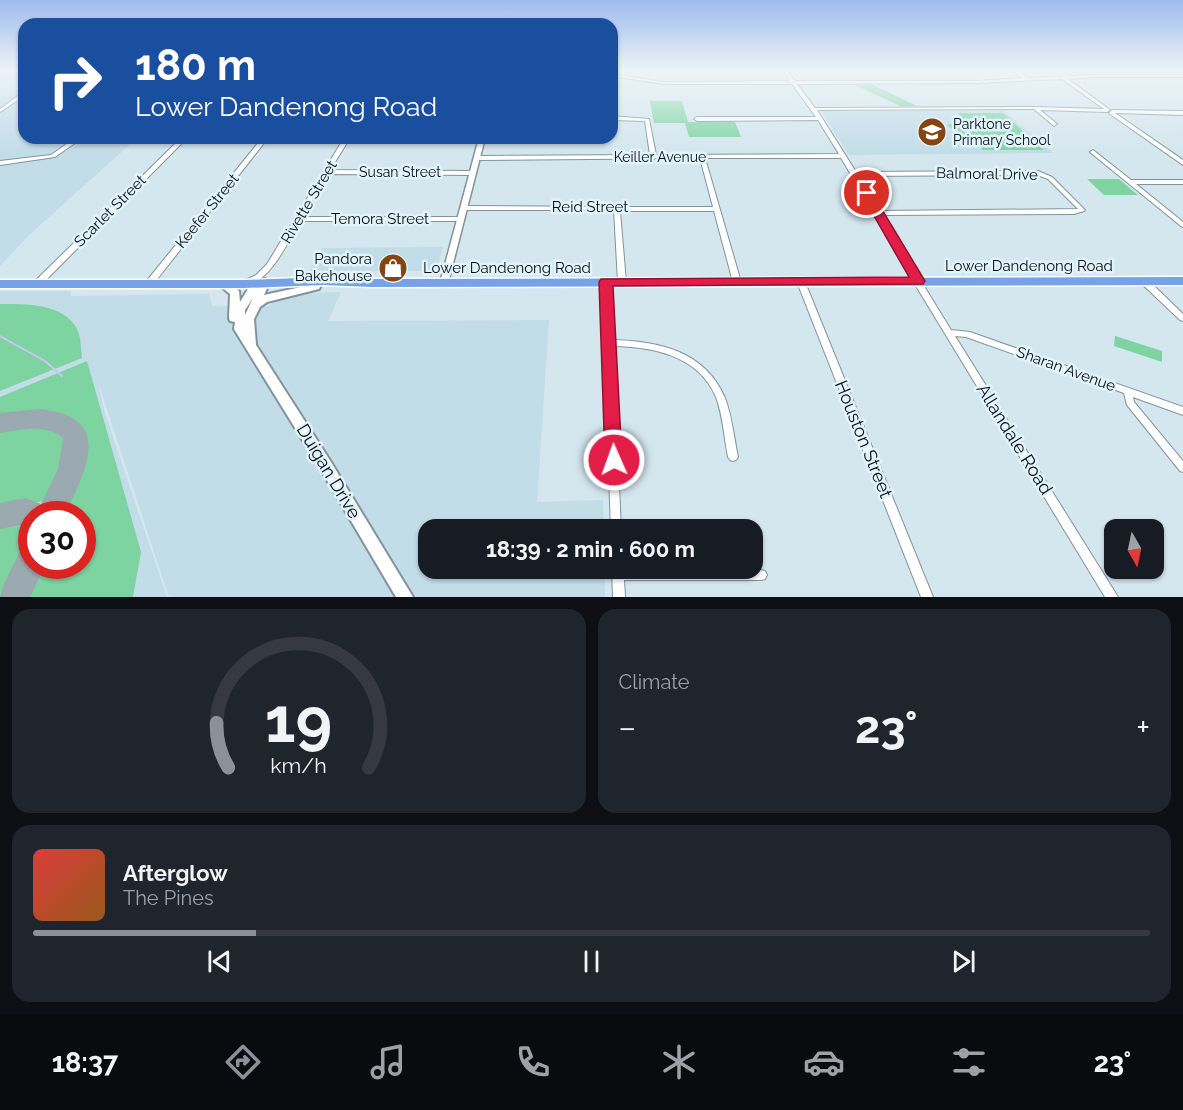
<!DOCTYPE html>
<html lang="en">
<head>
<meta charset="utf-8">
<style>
	:root { --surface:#171b24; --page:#20242c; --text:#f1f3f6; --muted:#9ea1a6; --line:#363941; --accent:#8c9099 }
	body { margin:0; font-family:Raleway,sans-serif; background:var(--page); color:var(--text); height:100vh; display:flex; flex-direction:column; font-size:22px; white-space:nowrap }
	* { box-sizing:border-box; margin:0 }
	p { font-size:20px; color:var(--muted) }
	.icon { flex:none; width:33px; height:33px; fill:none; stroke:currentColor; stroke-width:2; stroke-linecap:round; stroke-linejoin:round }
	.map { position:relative; height:597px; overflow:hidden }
	.sheet { display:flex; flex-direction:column; gap:12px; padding:12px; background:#0d0f14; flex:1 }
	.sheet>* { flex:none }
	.hud { position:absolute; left:18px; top:18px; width:600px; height:126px; border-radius:18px; box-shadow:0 2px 4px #0004; background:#1a4fa0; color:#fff; overflow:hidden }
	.needle { width:39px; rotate:171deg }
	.controls { position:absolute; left:1104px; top:519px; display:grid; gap:12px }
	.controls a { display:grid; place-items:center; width:60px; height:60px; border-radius:12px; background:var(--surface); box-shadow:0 2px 4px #0004; font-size:30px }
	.speed { position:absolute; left:18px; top:501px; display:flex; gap:12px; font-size:30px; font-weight:700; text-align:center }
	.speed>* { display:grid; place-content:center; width:78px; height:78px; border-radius:50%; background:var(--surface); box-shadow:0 2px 4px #0004; line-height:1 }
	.speed .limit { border:9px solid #d22; background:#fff; color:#111 }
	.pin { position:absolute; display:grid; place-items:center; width:51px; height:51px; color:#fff; margin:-26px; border:3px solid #fff; border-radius:50%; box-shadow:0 2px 6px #0007 }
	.me { position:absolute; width:66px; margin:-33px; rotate:358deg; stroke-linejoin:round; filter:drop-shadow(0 0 4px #0008) }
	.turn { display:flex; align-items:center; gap:21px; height:126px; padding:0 18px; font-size:27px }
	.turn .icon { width:78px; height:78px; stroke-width:2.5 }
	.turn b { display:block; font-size:42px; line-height:51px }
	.big { font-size:45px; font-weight:700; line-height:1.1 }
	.sheet .card { flex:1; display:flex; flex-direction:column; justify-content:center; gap:9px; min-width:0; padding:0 21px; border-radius:18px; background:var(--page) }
	.sheet .dial { align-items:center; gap:0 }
	.dial svg { height:156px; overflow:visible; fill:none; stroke:var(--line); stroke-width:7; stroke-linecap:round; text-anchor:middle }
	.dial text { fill:var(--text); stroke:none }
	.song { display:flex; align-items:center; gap:18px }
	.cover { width:72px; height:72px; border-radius:9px; background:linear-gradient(135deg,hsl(0 70% 55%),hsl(30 70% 35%)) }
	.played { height:6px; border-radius:3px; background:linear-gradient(90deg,var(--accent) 20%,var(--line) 20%) }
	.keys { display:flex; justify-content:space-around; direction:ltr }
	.heat { display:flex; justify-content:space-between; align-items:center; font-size:33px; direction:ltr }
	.sheet .tiles { flex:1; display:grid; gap:12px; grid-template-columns:1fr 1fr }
	.card:last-child { grid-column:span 2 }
	.trip { position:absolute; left:418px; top:519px; width:345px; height:60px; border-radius:18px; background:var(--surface); box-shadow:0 2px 4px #0004; font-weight:700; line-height:60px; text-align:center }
	.dock { display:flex; height:96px; justify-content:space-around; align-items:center; background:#090b0e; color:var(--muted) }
	.dock .icon { width:42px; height:42px }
	.dock .current { color:var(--accent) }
	.dock b { font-size:27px; color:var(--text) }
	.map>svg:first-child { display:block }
	.built { fill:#c2dce8; fill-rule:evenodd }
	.green { fill:#7ed4a1 }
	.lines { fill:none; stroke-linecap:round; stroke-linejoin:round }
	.stream { stroke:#cfc2f8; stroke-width:2 }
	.taxiway { fill:#9baab0; fill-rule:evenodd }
	.minor-casing { stroke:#82939b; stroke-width:2 }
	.tertiary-casing { stroke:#82939b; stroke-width:3 }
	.secondary-casing { stroke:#82939b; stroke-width:4 }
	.trunk-casing { stroke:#fff; stroke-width:3 }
	.minor { fill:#fff; fill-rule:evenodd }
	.tertiary { fill:#fff; fill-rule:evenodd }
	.secondary { fill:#fff; fill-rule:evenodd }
	.trunk { fill:#78a2e8; fill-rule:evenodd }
	.route { fill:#e11d48; stroke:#92132f; stroke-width:1.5 }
	.labels { text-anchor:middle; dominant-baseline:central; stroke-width:5; stroke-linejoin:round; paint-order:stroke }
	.far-poi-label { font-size:14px; fill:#080e11; stroke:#e1f4fc; text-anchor:start }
	.far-street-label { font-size:14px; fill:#080e11; stroke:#e1f4fc }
	.street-label { font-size:15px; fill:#080e11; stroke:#e1f4fc }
	.poi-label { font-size:15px; fill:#080e11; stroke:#e1f4fc; text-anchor:end }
	.near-street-label { font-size:18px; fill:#080e11; stroke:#e1f4fc }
</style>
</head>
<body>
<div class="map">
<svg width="1183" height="597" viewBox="0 0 1183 597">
	<rect width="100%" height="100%" fill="#d4e6ee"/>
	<path class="built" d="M0,70H24V138H137L29,235L0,266Z
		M821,111H1004L1053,153L849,155Z
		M443,247L436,271H345L342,276H307L322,248Z
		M0,291H71V296L209,294L212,306H269L280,298L314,293L341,292L328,321L549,320L537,502L603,500L604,529L429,530V568L605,569V597H169L98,382L105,413L167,597H0ZM32,514H82V566H32Z"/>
	<path class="green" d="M871,84L917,106H900L855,85Z
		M650,101H682L688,122H735L741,137H689L685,123H654Z
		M958,113H1003L1044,150H983L979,145H967L947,124H969Z
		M1087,179H1119L1138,195H1104Z
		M0,304C26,304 69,303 79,334C81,341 81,350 82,358L0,391Z
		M1115,336L1162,351V362L1114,346Z
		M87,361L141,552L133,597H24L38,566H82V514H60C68,495 80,474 85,454C96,402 30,413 0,417V397Z
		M27,425C85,429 65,464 49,500L0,509V429Z
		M6,520L16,521L27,528L30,543L6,597H0V522Z"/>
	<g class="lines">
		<path class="stream" d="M0,336L45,361L62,376"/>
		<path class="taxiway" d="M38,409C114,415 88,468 65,514H32V526L25,524L0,529V503L25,498L41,504L58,469L63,439C49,423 19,430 0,433V413Z
			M32,544V566H45L30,597H0L3,586L21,549Z"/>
		<g class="minor-casing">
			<path id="minor" d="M782,70H786L795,81H976L1022,78L1012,70H1017L1028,78L1095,75H1183V77H1095L1068,79L1110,110L1107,112L1040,110L1056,123L1057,124L1054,126L1034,109L817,110L856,172L1038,171L1052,177L1085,210L1084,211L1074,214L882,215L921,277L924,286L951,330L970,332L1183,407V415L1133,397L1134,402L1183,461V472L1180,471L1127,405L1124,393L966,337L955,336L1118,597H1105L916,286L913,277L841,158H705L741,282L737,284L733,282L714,211H620L626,282L622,284L618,282L614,210H464L461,208L464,206L614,207L617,205L620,207H713L700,158L477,160L474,158L477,156L650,155L645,121L612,120V116L649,119L656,155L839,154L818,120L697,121L694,119L697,117H816L792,84H664L612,76V74L664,82L790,81ZM1062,79L1104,109L1035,107L815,108L797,84L976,83ZM1037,175L1048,179L1078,209L880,211L858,176Z
				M22,93H24V96L0,112V109Z
				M1112,110L1183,111V115L1115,113L1183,160V165L1110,114L1109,113Z
				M75,138H82L55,157L0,165V161L51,155Z
				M181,138H187L40,286H34L33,284L34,282Z
				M262,138H268L151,287H145L144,285L145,283Z
				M344,138H350L330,170L473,171L476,173L473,175L328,174L302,217H461L464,219L461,221H300C289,240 269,285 244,285L243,283L244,281L256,275L267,264Z
				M1093,150L1131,180H1183V184H1136L1183,222V227L1181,226L1091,153L1090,152Z
				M1141,279H1147L1183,314V321L1180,320L1141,283L1140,281Z
				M603,280H609L610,282L612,340C659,341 705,351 725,398C732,416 734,438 738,457L736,460L733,461L730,460L728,457C724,437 723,416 716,397C698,355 653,347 613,346L621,530H611L602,282Z
				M798,280H801L805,282L933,597H921L797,282Z
				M612,568L761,570L765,571L767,575L765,579L761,580H624L625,597H613Z"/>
		</g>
		<g class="tertiary-casing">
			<path id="tertiary" d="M479,138H485L448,283L444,286L440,283Z"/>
		</g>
		<g class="secondary-casing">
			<path id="secondary" d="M265,279L270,282L264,295L315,284L320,287L319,289L267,302L260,307L254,319L256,345L331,462L413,597H396L321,470L234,329L235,322L230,321L229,318L230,294L218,284L219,282H227L239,291L240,302L253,281ZM253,298L245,315V310Z"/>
		</g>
		<g class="trunk-casing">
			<path id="trunk" d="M323,277L371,279L1183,277V285L371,287L323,285L245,288H0V280H245Z"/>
		</g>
		<use href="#minor" class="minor"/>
		<use href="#tertiary" class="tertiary"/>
		<use href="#secondary" class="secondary"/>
		<use href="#trunk" class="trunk"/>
	</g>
	<linearGradient id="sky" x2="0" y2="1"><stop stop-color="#9ebaee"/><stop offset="0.46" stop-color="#ecf4f7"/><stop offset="1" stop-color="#ecf4f7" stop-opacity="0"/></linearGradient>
	<rect width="1183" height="153" fill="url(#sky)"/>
	<path class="route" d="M867,190L872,193L925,281L923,284L613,286L622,460L620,465L614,467L607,465L605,460L599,282L601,279L909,277L861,193Z"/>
	<defs>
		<g id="school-disc" transform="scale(1.5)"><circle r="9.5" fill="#864411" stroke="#e1f4fc"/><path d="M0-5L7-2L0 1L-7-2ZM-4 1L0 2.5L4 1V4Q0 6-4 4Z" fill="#fff"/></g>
		<g id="shop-disc" transform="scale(1.5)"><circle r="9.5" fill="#864411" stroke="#e1f4fc"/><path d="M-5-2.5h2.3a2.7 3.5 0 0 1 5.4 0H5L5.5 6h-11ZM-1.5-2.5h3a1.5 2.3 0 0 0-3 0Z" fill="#fff"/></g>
	</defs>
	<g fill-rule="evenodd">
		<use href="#school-disc" x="932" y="132"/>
		<use href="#shop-disc" x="393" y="268"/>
	</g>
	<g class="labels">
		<g class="far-poi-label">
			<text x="953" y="124">Parktone<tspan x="953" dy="16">Primary School</tspan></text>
		</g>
		<g class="far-street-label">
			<text x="660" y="157">Keiller Avenue</text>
			<text x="400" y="172">Susan Street</text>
		</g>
		<g class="street-label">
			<text transform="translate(987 174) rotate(1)">Balmoral Drive</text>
			<text transform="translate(309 202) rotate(-59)">Rivette Street</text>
			<text x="590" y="207">Reid Street</text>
			<text transform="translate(110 211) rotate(-45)">Scarlet Street</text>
			<text transform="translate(207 211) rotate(-51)">Keefer Street</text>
			<text x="380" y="219">Temora Street</text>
			<text x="1029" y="266">Lower Dandenong Road</text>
			<text x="507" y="268">Lower Dandenong Road</text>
			<text transform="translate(1066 369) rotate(20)">Sharan Avenue</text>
		</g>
		<g class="poi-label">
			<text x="372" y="259">Pandora<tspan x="372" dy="17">Bakehouse</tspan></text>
		</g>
		<g class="near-street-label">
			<text transform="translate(864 439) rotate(68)">Houston Street</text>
			<text transform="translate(1015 439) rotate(58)">Allandale Road</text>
			<text transform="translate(329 471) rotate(59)">Duigan Drive</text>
		</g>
	</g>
</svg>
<div class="controls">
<a><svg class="needle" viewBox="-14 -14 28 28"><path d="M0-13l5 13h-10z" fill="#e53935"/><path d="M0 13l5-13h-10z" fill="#9ea1a6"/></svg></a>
</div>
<div class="speed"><div class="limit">30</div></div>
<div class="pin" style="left:867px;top:193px;background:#d93025"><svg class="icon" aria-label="arrive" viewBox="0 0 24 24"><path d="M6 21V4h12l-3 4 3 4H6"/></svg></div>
<svg class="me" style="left:614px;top:460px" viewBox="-20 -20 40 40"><circle r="17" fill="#e11d48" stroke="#fff" stroke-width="3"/><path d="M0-11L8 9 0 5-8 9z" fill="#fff"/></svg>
<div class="trip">18:39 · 2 min · 600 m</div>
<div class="hud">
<div class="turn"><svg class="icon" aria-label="right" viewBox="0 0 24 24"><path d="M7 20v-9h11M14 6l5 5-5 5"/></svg><div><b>180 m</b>Lower Dandenong Road</div></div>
</div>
</div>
<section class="sheet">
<div class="tiles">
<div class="card dial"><svg viewBox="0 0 100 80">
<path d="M14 69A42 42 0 1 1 86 69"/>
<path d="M14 69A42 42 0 0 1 8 46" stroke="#8c9099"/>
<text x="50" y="56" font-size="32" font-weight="700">19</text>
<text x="50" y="72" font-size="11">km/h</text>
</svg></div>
<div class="card"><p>Climate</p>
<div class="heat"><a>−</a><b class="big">23°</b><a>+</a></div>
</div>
<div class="card">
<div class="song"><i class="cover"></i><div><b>Afterglow</b><p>The Pines</p></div></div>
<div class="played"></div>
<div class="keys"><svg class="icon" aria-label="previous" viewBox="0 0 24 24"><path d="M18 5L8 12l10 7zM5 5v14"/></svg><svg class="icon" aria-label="pause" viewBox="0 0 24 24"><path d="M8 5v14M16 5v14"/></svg><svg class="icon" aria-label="next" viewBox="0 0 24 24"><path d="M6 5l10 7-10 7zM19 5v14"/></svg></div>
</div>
</div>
</section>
<nav class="dock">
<b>18:37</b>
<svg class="icon current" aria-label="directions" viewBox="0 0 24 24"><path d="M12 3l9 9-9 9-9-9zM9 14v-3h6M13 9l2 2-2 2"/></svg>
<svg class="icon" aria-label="music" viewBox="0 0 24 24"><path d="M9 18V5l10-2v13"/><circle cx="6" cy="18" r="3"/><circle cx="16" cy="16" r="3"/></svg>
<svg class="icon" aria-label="phone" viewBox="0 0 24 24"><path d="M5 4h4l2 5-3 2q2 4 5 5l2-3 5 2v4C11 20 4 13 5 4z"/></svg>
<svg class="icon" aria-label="climate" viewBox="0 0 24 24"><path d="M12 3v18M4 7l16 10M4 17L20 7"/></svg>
<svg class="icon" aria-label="car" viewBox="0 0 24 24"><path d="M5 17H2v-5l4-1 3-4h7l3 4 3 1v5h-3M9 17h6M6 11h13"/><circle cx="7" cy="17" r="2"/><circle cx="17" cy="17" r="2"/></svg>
<svg class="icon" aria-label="filters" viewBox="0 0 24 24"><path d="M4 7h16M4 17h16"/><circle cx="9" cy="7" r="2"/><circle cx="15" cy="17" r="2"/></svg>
<b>23°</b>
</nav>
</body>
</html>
